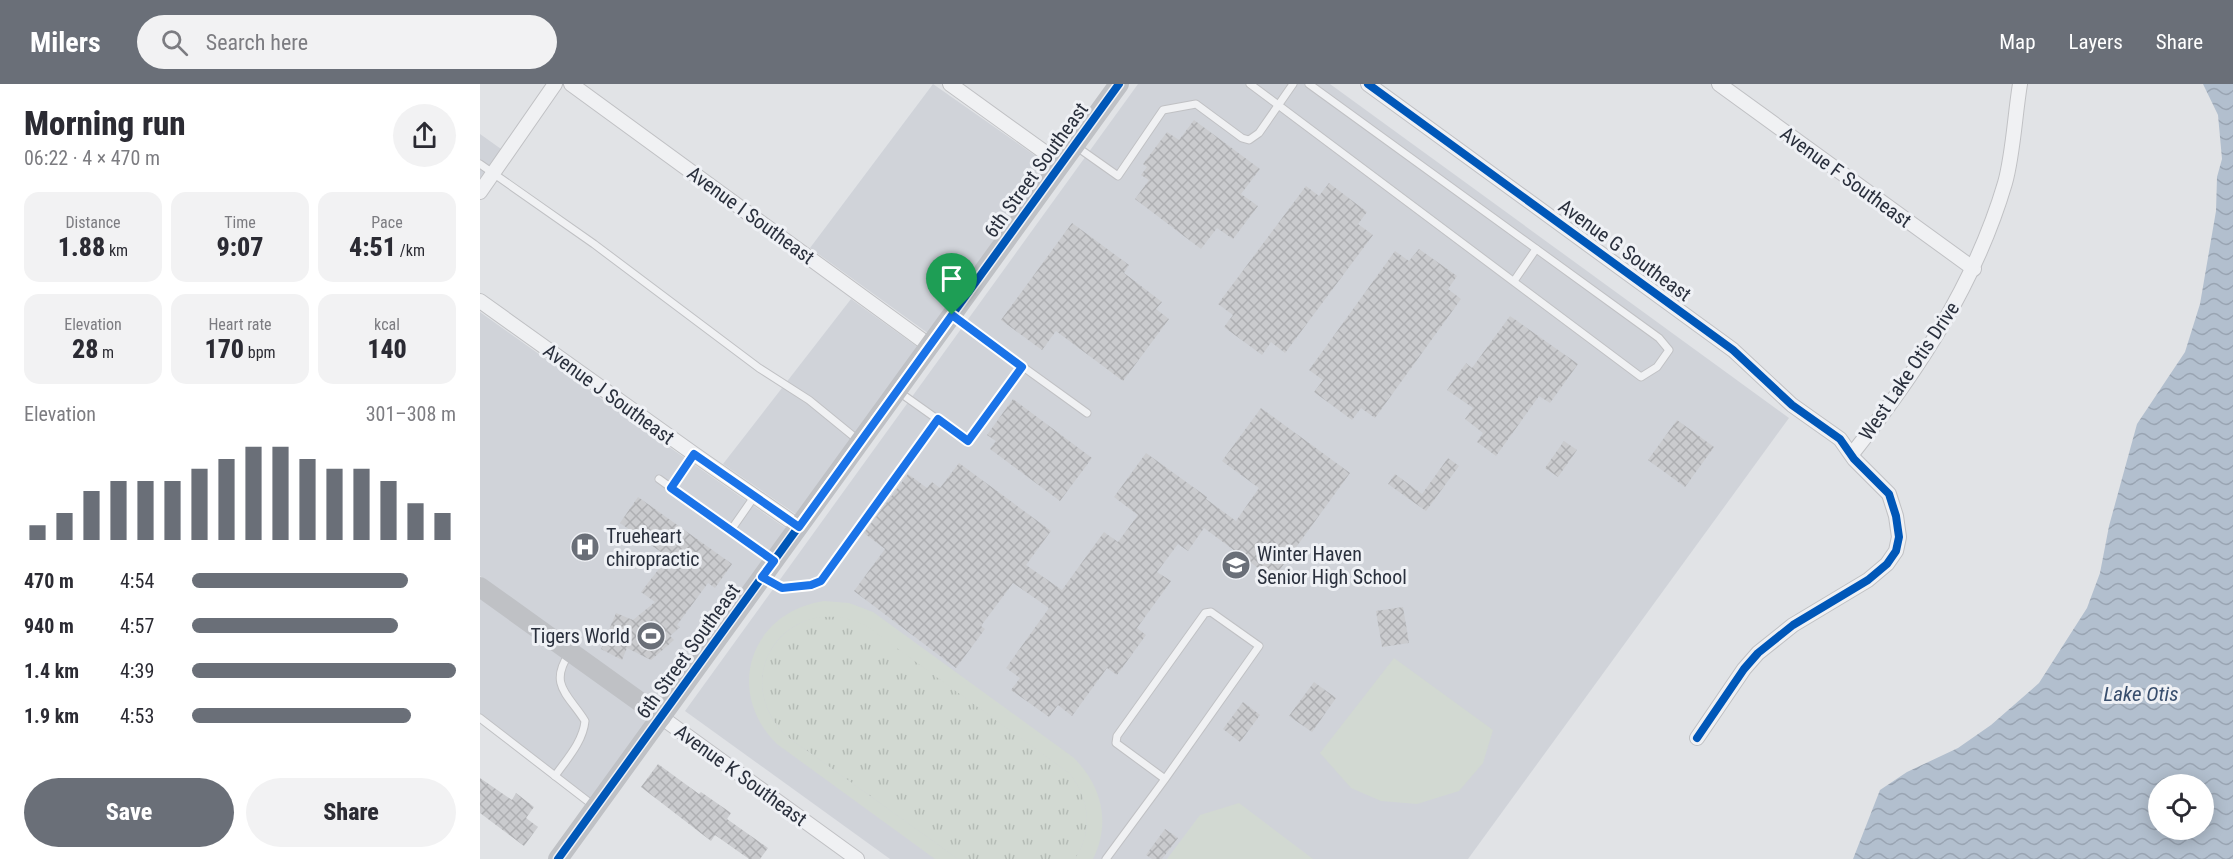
<!DOCTYPE html>
<html lang="en">
<head>
<meta charset="utf-8">
<style>
  body { margin:0; font-family:"Roboto Condensed",sans-serif; background:#f2f2f3; color:#2b2b33; height:100vh; display:flex; flex-direction:column; font-size:22px; white-space:nowrap }
  * { box-sizing:border-box; margin:0 }
  p { font-size:20px; color:#7c7c81 }
  .icon { flex:none; width:33px; height:33px; fill:none; stroke:currentColor; stroke-width:2; stroke-linecap:round; stroke-linejoin:round }
  .map { position:relative; flex:1; overflow:hidden }
  .side { display:flex; flex-direction:column; background:#fff; width:480px }
  .side>* { flex:none }
  .fabs { position:absolute; left:1668px; top:690px; display:grid; gap:12px }
  .fabs a { display:grid; place-items:center; width:66px; height:66px; border-radius:50%; background:#fff; box-shadow:0 3px 15px #0003; font-size:30px }
  .pin { position:absolute; display:grid; place-items:center; width:51px; height:51px; color:#fff; margin:-62px -26px; border-radius:50% 50% 50% 0; rotate:-45deg; box-shadow:0 0 6px #0007 }
  .pin .icon { rotate:45deg }
  .round { display:grid; place-items:center; flex:none; width:63px; height:63px; border-radius:32px; background:#f2f2f3 }
  .summary { display:flex; align-items:center; justify-content:space-between; height:102px; padding:0 24px }
  h1 { font-size:33px; font-weight:800; line-height:45px }
  .metrics { display:grid; grid-template-columns:repeat(3,1fr); gap:9px; height:102px; padding:6px 24px }
  .metrics div { display:grid; align-content:center; border-radius:15px; background:#f2f2f3; text-align:center }
  .metrics b { font-size:26px; font-weight:800 }
  .metrics small { font-size:16px; font-weight:400 }
  .metrics p { font-size:16px }
  .chart { height:168px; padding:12px 24px }
  .chart p { display:flex; justify-content:space-between }
  .chart svg { width:100%; height:108px; margin-top:6px; stroke:#6a6f78; stroke-width:6 }
  .button { display:flex; gap:12px; margin-top:auto; padding:12px 24px }
  .button a { flex:1; height:69px; border-radius:36px; background:#6a6f78; color:#fff; font-size:24px; font-weight:800; line-height:69px; text-align:center }
  .button a+a { background:#f2f2f3; color:#2b2b33 }
  ul { padding:0 24px; list-style:none; font-size:20px }
  li { display:grid; grid-template-columns:96px 72px 1fr; align-items:center; height:45px }
  li i { height:15px; border-radius:8px; background:#6a6f78 }
  header { display:flex; align-items:center; gap:36px; box-sizing:border-box; height:84px; padding:0 30px; background:#6a6f78; color:#fff }
  header strong { font-size:28px }
  nav { display:flex; gap:33px; margin-inline-start:auto; font-size:21px }
  .search { width:420px; height:54px; background:#f2f2f3; display:flex; align-items:center; gap:15px; box-sizing:border-box; padding:0 21px; border-radius:33px; color:#7c7c81; font-size:22px }
  main { display:flex; flex:1; min-height:0 }
  .map>svg:first-child { display:block }
</style>
</head>
<body>
<header>
<strong>Milers</strong>
<div class="search"><svg class="icon" aria-label="search" viewBox="0 0 24 24"><circle cx="10" cy="10" r="6"/><path d="M15 15l6 6"/></svg>Search here</div>
<nav><a>Map</a><a>Layers</a><a>Share</a></nav>
</header>
<main>
<section class="side">
<div class="summary"><div><h1>Morning run</h1><p>06:22 · 4 × 470 m</p></div><a class="round"><svg class="icon" aria-label="share" viewBox="0 0 24 24"><path d="M12 15V3M7 8l5-5 5 5M5 13v7h14v-7"/></svg></a></div>
<div class="metrics">
<div><p>Distance</p><b>1.88<small> km</small></b></div>
<div><p>Time</p><b>9:07</b></div>
<div><p>Pace</p><b>4:51<small> /km</small></b></div>
</div>
<div class="metrics">
<div><p>Elevation</p><b>28<small> m</small></b></div>
<div><p>Heart rate</p><b>170<small> bpm</small></b></div>
<div><p>kcal</p><b>140</b></div>
</div>
<div class="chart"><p><span>Elevation</span>301–308 m</p>
<svg viewBox="0 0 160 44" preserveAspectRatio="none"><path d="M5 44V38M15 44V33M25 44V24M35 44V20M45 44V20M55 44V20M65 44V15M75 44V11M85 44V6M95 44V6M105 44V11M115 44V15M125 44V15M135 44V20M145 44V29M155 44V33"/></svg>
</div>
<ul>
<li><b>470 m</b>4:54<i style="width:82%"></i></li>
<li><b>940 m</b>4:57<i style="width:78%"></i></li>
<li><b>1.4 km</b>4:39<i style="width:100%"></i></li>
<li><b>1.9 km</b>4:53<i style="width:83%"></i></li>
</ul>
<div class="button"><a>Save</a><a>Share</a></div>
</section>
<div class="map">
<svg width="1753" height="775" viewBox="0 0 1753 775">
  <defs>
    <pattern id="grass-tufts" width="24" height="20" patternUnits="userSpaceOnUse" patternTransform="scale(1.5)"><rect width="24" height="20" fill="#d2d9d2"/><path d="M3 7l-1-3M5 7V3M7 7l1-3M15 17l-1-3M17 17v-4M19 17l1-3" fill="none" stroke="#b4bbb5"/></pattern>
    <pattern id="water-waves" width="16" height="10" patternUnits="userSpaceOnUse" patternTransform="scale(1.5)"><rect width="16" height="10" fill="#b2bfce"/><path d="M0 5q4-4 8 0t8 0" fill="none" stroke="#99a4b2"/></pattern>
    <pattern id="building-cross-hatch" width="8" height="8" patternUnits="userSpaceOnUse" patternTransform="scale(1.5)"><rect width="8" height="8" fill="#cacbce"/><path d="M0 0l8 8M0 8l8-8" fill="none" stroke="#aeafb2"/></pattern>
  </defs>
  <rect width="100%" height="100%" fill="#e1e3e6"/>
  <!-- built -->
  <g fill="#d0d3d9">
    <path d="M453,0L570,82L449,250L330,164Z"/>
    <path d="M658,0H850L1309,334L988,775H410L205,627Z"/>
    <path d="M0,50L21,65L0,94Z"/>
    <path d="M371,215L439,264L317,431L243,380Z"/>
    <path d="M0,228L209,377L307,445L180,622L0,492Z"/>
    <path d="M0,513L170,636L109,719L0,639Z"/>
  </g>
  <!-- grass -->
  <path fill="url(#grass-tufts)" d="M349,531L361,532L385,540L590,690C610,716 613,747 595,775H478L305,651C260,604 285,538 349,531Z"/>
  <!-- pitch -->
  <g fill="#d2d9d2">
    <path d="M344,517L369,519L393,528L594,674C622,702 631,739 613,775H595C613,747 610,716 590,690L385,541C309,506 247,590 305,651L478,775H455L297,660C244,608 270,528 344,517Z"/>
    <path d="M914,574L1013,646L1003,679L979,707L937,720L901,717L871,704L840,669Z"/>
    <path d="M759,719L833,775H687L720,731Z"/>
  </g>
  <!-- water -->
  <path fill="url(#water-waves)" fill-rule="evenodd" d="M1723,0H1753V775H1373L1400,706L1427,688L1478,664L1511,641L1559,599L1607,524L1620,489L1629,442L1657,340L1705,268L1720,220L1736,127L1737,93L1742,75L1738,31ZM1678,700H1724V746H1678Z"/>
  <!-- building -->
  <g fill="url(#building-cross-hatch)">
    <path d="M714,36L780,85L761,110L778,122L753,155L737,144L721,165L655,115L669,96L661,91L667,83L663,80L687,48L699,56Z"/>
    <path d="M849,99L887,128L878,140L893,151L805,269L791,258L782,271L744,243L753,231L738,220L826,102L839,112Z"/>
    <path d="M592,139L649,181L644,189L682,218L676,225L689,235L643,297L576,247L562,266L521,236Z"/>
    <path d="M939,165L977,192L968,205L981,215L895,334L881,324L872,336L834,308L843,296L829,286L915,167L929,177Z"/>
    <path d="M1030,232L1098,280L1070,319L1059,312L1016,372L997,358L1003,349L985,335L993,324L967,306L986,279L992,284Z"/>
    <path d="M533,315L612,374L580,417L510,365L516,357L507,351Z"/>
    <path d="M781,324L870,389L793,495L724,444L708,467L698,460L677,488L691,497L657,544L666,551L637,591L627,584L592,632L578,621L569,633L531,606L540,594L526,584L569,524L533,499L501,542L505,545L476,584L374,507L405,465L384,449L428,390L447,404L452,398L460,404L479,379L571,447L546,481L582,506L624,448L638,458L658,431L634,413L666,369L727,413L726,415L756,437L779,404L742,377Z"/>
    <path d="M1197,336L1234,363L1205,403L1168,376Z"/>
    <path d="M1084,357L1097,366L1078,393L1065,384Z"/>
    <path d="M968,374L979,382L946,427L908,400L915,390L942,410Z"/>
    <path d="M158,413L252,480L235,504L228,499L197,541L200,543L190,552L194,556L171,576L147,564L142,576L121,565L136,529L153,536L175,518L161,508L188,473L140,439Z"/>
    <path d="M923,523L929,559L902,563L896,527Z"/>
    <path d="M834,598L856,614L832,648L809,632Z"/>
    <path d="M763,618L780,631L760,658L743,645Z"/>
    <path d="M178,680L219,710L221,708L251,729L247,735L288,764L280,775H269L235,751L231,757L161,703Z"/>
    <path d="M0,694L32,716L36,709L54,723L46,734L58,743L44,762L0,729Z"/>
    <path d="M685,745L698,754L682,775H672L666,771Z"/>
  </g>
  <g fill="none" stroke-linecap="round" stroke-linejoin="round">
    <!-- lane casing -->
    <g stroke="#c0c1c4" stroke-width="9">
      <g id="lane">
        <path d="M770,0L1161,293L1177,283L1189,266L1179,254L829,0"/>
        <path d="M597,63L638,92L683,26L716,20L762,54L769,56L779,49L813,0"/>
        <path d="M0,80L114,160L279,284L329,316L378,356"/>
        <path d="M1034,197L1056,165"/>
        <path d="M474,233L607,329"/>
        <path d="M419,308L488,357L542,283"/>
        <path d="M179,395L292,476"/>
        <path d="M191,404L214,370"/>
        <path d="M251,446L274,413"/>
        <path d="M283,493L302,504L331,501L341,497L458,335"/>
        <path d="M0,634L114,722"/>
        <path d="M75,692C86,676 103,658 105,637C89,611 68,601 89,570"/>
        <path d="M626,775L685,695L779,562L731,528L725,529L637,652L636,659L685,695"/>
      </g>
    </g>
    <!-- street casing -->
    <g stroke="#c0c1c4" stroke-width="16">
      <g id="street">
        <path d="M91,0L450,262"/>
        <path d="M470,0L581,80"/>
        <path d="M888,0L1253,266L1312,321L1360,355L1374,375L1409,410L1416,432L1419,453L1416,467L1407,480L1388,496L1313,541L1278,569L1264,585L1217,654"/>
        <path d="M1239,0L1494,185"/>
        <path d="M0,108L75,0"/>
        <path d="M0,217L214,370L319,443"/>
        <path d="M1372,370C1437,288 1495,201 1525,99C1533,71 1535,30 1540,0"/>
        <path d="M181,633L377,775"/>
      </g>
    </g>
    <!-- lane -->
    <use href="#lane" stroke="#f0f1f3" stroke-width="7"/>
    <!-- street -->
    <use href="#street" stroke="#f0f1f3" stroke-width="14"/>
    <!-- secondary -->
    <g stroke="#bfc1c5" stroke-width="20">
      <path d="M0,503L181,633"/>
      <path d="M78,775L639,0"/>
    </g>
    <!-- cycleway casing -->
    <g stroke="#eff1f5" stroke-width="11">
      <g id="cycleway">
        <path d="M888,0L1253,266L1312,321L1360,355L1374,375L1409,410L1416,432L1419,453L1416,467L1407,480L1388,496L1313,541L1278,569L1264,585L1217,654"/>
        <path d="M78,775L639,0"/>
      </g>
    </g>
    <!-- cycleway -->
    <use href="#cycleway" stroke="#0057b8" stroke-width="8"/>
  </g>
  <g fill="none" stroke-linecap="round" stroke-linejoin="round">
    <!-- route casing -->
    <g stroke="#fff" stroke-width="12">
      <path id="route" d="M472,231L542,283L488,357L458,335L341,497L331,501L302,504L282,493L294,477L191,404L214,370L319,443Z"/>
    </g>
    <!-- route -->
    <use href="#route" stroke="#1a73e8" stroke-width="8"/>
  </g>
  <!-- icons -->
  <defs>
    <g id="hospital-disc" transform="scale(1.5)"><circle r="9.5" fill="#6a6f78" stroke="#eff1f5"/><path d="M-5-5h3v3.5h4V-5h3V5h-3V1.5h-4V5h-3Z" fill="#fff"/></g>
    <g id="school-disc" transform="scale(1.5)"><circle r="9.5" fill="#6a6f78" stroke="#eff1f5"/><path d="M0-5L7-2L0 1L-7-2ZM-4 1L0 2.5L4 1V4Q0 6-4 4Z" fill="#fff"/></g>
    <g id="stadium-disc" transform="scale(1.5)"><circle r="9.5" fill="#6a6f78" stroke="#eff1f5"/><path d="M0-5a6.5 5 0 1 0 0 10a6.5 5 0 1 0 0-10ZM-3.5-1.8h7v3.6h-7Z" fill="#fff"/></g>
  </defs>
  <g fill-rule="evenodd">
    <use href="#hospital-disc" x="105" y="463"/>
    <use href="#school-disc" x="756" y="481"/>
    <use href="#stadium-disc" x="171" y="552"/>
  </g>
  <g text-anchor="middle" stroke-width="6" stroke-linejoin="round" paint-order="stroke">
    <!-- street labels -->
    <g font-size="20" fill="#2a303d" stroke="#eff1f5">
      <text transform="translate(556 86) rotate(-54)" y="7">6th Street Southeast</text>
      <text transform="translate(1366 93) rotate(36)" y="7">Avenue F Southeast</text>
      <text transform="translate(271 131) rotate(36)" y="7">Avenue I Southeast</text>
      <text transform="translate(1145 166) rotate(36)" y="7">Avenue G Southeast</text>
      <text transform="translate(1429 287) rotate(-56)" y="7">West Lake Otis Drive</text>
      <text transform="translate(129 310) rotate(36)" y="7">Avenue J Southeast</text>
      <text transform="translate(208 567) rotate(-54)" y="7">6th Street Southeast</text>
      <text transform="translate(261 691) rotate(36)" y="7">Avenue K Southeast</text>
    </g>
    <!-- poi labels -->
    <g font-size="20" fill="#2a303d" stroke="#eff1f5" text-anchor="start">
      <text x="126" y="459">Trueheart<tspan x="126" dy="23">chiropractic</tspan></text>
      <text x="777" y="477">Winter Haven<tspan x="777" dy="23">Senior High School</tspan></text>
      <text x="150" y="559" text-anchor="end">Tigers World</text>
    </g>
    <!-- water labels -->
    <g font-size="21" font-style="italic" fill="#384e6d" stroke="#eff1f5">
      <text x="1661" y="617">Lake Otis</text>
    </g>
  </g>
</svg>
<div class="fabs">
<a><svg class="icon" aria-label="locate" viewBox="0 0 24 24"><circle cx="12" cy="12" r="6"/><path d="M12 2v4M12 18v4M2 12h4M18 12h4"/></svg></a>
</div>
<div class="pin" style="left:472px;top:231px;background:#1e9e55"><svg class="icon" aria-label="arrive" viewBox="0 0 24 24"><path d="M6 21V4h12l-3 4 3 4H6"/></svg></div>
</div>
</main>
</body>
</html>
